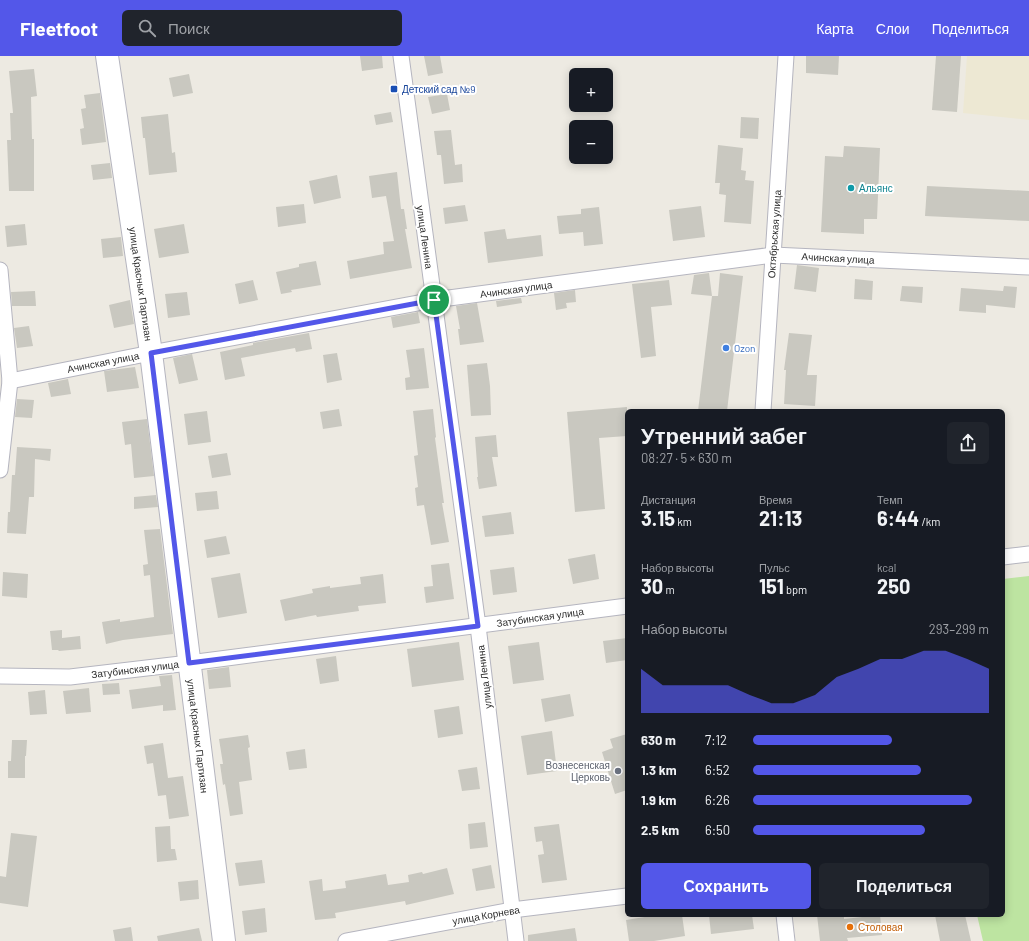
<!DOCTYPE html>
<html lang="ru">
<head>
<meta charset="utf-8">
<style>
  body { margin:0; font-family:Barlow,sans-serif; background:#20242c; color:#f1f3f6; height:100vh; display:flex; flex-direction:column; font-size:15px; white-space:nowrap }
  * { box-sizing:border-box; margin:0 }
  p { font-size:13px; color:#9ea1a6 }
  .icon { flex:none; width:22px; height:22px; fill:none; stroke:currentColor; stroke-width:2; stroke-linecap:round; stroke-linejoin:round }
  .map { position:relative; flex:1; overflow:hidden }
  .sheet { position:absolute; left:625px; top:353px; width:380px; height:508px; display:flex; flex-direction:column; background:#171b24; border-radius:6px; box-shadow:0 2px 10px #0003 }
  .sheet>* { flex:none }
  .buttons { position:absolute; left:569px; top:12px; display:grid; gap:8px }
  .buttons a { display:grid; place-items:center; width:44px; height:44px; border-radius:6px; background:#171b24; box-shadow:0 2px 10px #0003; font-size:20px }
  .pin { position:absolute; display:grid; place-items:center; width:34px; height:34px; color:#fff; margin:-17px; border:2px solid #fff; border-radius:50%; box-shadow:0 1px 4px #0007 }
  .round { display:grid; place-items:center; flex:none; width:42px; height:42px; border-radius:6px; background:#20242c }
  .summary { display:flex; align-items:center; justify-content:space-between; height:68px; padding:0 16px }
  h1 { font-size:22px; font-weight:700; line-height:30px }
  .figures { display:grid; grid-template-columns:repeat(3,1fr); gap:6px; height:68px; padding:4px 16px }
  .figures div { display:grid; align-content:center }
  .figures b { font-size:20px; font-weight:700 }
  .figures small { font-size:11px; font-weight:400 }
  .figures p { font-size:11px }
  .chart { height:112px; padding:8px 16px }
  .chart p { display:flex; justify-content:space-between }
  .chart svg { width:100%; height:72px; margin-top:4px; fill:#5357e9; opacity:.7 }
  .cta { display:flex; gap:8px; margin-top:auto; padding:8px 16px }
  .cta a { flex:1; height:46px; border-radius:6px; background:#5357e9; color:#fff; font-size:16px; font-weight:700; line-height:46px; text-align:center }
  .cta a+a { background:#20242c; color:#f1f3f6 }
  ul { padding:0 16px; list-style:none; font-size:13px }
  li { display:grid; grid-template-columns:64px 48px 1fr; align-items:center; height:30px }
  li i { height:10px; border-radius:5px; background:#5357e9 }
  header { display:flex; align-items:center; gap:24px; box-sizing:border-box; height:56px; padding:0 20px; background:#5357e9; color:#fff }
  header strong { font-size:19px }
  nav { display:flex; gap:22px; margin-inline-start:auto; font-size:14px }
  .search { width:280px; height:36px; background:#20242c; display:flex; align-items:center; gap:10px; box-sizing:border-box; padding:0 14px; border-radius:6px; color:#9ea1a6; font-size:15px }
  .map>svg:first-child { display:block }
</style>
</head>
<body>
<header>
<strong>Fleetfoot</strong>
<div class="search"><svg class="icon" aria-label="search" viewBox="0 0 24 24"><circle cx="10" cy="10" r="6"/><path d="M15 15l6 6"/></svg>Поиск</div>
<nav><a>Карта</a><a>Слои</a><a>Поделиться</a></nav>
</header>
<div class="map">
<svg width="1029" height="885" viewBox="0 0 1029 885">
  <rect width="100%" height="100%" fill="#edeae2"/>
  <!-- education -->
  <path fill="#ede8d3" d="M967,0H1029V64L963,57Z"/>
  <!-- pitch -->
  <path fill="#bde4a1" d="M1029,520V885H983L977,859H1003V523Z"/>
  <!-- building -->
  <g fill="#c9c8c0">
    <path d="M360,0H382L383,12L362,15Z"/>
    <path d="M424,0H440L443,17L428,20Z"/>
    <path d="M806,0H839L838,19L806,17Z"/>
    <path d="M936,0H961L957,56L932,54Z"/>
    <path d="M34,13L37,40L31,41L32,83H34V135H9L7,84H11L10,57H13L9,15Z"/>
    <path d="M189,18L193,37L173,41L169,22Z"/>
    <path d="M100,37L106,86L82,89L80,73L84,72L81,53L86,52L84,39Z"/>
    <path d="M447,38L450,54L432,58L428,41Z"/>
    <path d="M391,56L393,66L376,69L374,59Z"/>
    <path d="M168,58L172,97L175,96L177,116L149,119L145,82H143L141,61Z"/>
    <path d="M741,61L759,62L758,83L740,82Z"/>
    <path d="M451,74L455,109L462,108L463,126L444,128L441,99H437L434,75Z"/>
    <path d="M718,89L743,92L741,114L746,115L745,124L754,125L751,168L724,166L726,139L719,138L720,127H715Z"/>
    <path d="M844,90L880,92L877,163H864V178L821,176L825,100L843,101Z"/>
    <path d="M110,107L112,122L93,124L91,109Z"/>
    <path d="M397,116L401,153H404L407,173H405L412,212L350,223L347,205L384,198L383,186L394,185L386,140L372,142L369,120Z"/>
    <path d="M337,119L341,142L314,148L309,125Z"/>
    <path d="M927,130L1029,135V165L925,160Z"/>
    <path d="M304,148L306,167L278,171L276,151Z"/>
    <path d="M465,149L468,165L445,168L443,152Z"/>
    <path d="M701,150L705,181L673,185L669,154Z"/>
    <path d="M599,151L603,188L584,190L583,176L559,178L557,160L581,158V153Z"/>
    <path d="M25,168L27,189L7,191L5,170Z"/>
    <path d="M184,168L189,197L159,202L154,173Z"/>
    <path d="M505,173L507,183L541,179L543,200L488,207L484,176Z"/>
    <path d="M121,181L123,200L103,202L101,183Z"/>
    <path d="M316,205L321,229L291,234L292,236L281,238L276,216L299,211V208Z"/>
    <path d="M797,209L819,212L816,236L794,233Z"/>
    <path d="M709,217L712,240H718L720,217L743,220L727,355H698L712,240L691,238L694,219Z"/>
    <path d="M855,223L873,225L872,244L854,243Z"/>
    <path d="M253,224L258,244L239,248L235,228Z"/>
    <path d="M669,224L672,249L651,251L656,300L641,302L632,228Z"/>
    <path d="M902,230L923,231L922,247L900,245Z"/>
    <path d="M1004,230L1017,231L1015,252L986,249V257L959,255L961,232L1003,235Z"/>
    <path d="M575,234L576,246L566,247L567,252L556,254L554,237Z"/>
    <path d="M35,235L36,250H12L11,236Z"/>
    <path d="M187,236L190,259L168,262L165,238Z"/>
    <path d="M521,242L522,247L497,251L496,245Z"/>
    <path d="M130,244L134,268L114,272L109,249Z"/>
    <path d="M477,247L484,286L460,289L458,273H460L456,250Z"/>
    <path d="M418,256L420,267L393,272L391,261Z"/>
    <path d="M29,270L33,290L17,292L14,272Z"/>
    <path d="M309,277L312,293L296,296L295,292L241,302L245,320L225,324L220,296L253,289V287Z"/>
    <path d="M789,277L812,279L807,319H817L815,350L784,348L786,314H784Z"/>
    <path d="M424,292L429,332L406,334L405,322L410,321L406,294Z"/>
    <path d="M337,297L342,324L327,327L323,299Z"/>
    <path d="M192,298L198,324L179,328L173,302Z"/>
    <path d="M487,307L490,330L491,359L471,360L467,309Z"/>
    <path d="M135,311L139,332L107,336L104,315Z"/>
    <path d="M68,323L71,338L51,341L48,327Z"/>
    <path d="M17,343L34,344L32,362L15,361Z"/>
    <path d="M627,351V380L599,382L605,453L575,456L567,356Z"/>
    <path d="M339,353L342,370L323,373L320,356Z"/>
    <path d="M433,353L436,381L435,382L444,447H442L449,486L431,489L424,449L417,450L415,432L418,431L414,400L418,399L413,355Z"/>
    <path d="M207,355L211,386L188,389L184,358Z"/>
    <path d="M147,363L154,420L134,422L131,388L125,389L122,366Z"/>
    <path d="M496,379L498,401H492L497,430L479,433L477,421H478L475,381Z"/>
    <path d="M17,391L51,393L50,405L35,403L34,441H29L26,478L7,477L8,456H10L12,419H15Z"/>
    <path d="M227,397L231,419L212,422L208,400Z"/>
    <path d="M217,435L219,453L197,455L195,437Z"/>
    <path d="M156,439L158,451L134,453V441Z"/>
    <path d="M511,456L514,478L485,481L482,460Z"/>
    <path d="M160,473L173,578L123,584L106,588L102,566L120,563V566L154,561L150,519L144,520L143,509L148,508L144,474Z"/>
    <path d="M226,480L230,498L207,502L204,484Z"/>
    <path d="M595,498L599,523L573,528L568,503Z"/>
    <path d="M449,507L454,543L426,547L424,531L433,530L431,509Z"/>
    <path d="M514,511L517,536L493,539L490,514Z"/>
    <path d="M3,516L28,518L27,542L2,540Z"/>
    <path d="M240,517L247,557L218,562L211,522Z"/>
    <path d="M383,518L386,547L358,550L359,555L317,561L316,559L285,565L280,544L313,537L312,533L330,530V532L361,528L360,521Z"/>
    <path d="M62,574V582L80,580L81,593L59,595L58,594H52L50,575Z"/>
    <path d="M627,582V604L606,607L603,585Z"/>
    <path d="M459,586L464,624L412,631L407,593Z"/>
    <path d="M539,586L544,624L513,628L508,590Z"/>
    <path d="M336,600L339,625L320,628L316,603Z"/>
    <path d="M229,611L231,631L209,633L207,614Z"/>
    <path d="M172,619L176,654L163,655V649L132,653L129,634L161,630L159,620Z"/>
    <path d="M119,627L120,638L103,639L102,628Z"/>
    <path d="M89,632L91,656L66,658L63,635Z"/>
    <path d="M45,634L47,658L30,659L28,636Z"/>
    <path d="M570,638L574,660L545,666L541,643Z"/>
    <path d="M459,650L463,678L438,682L434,654Z"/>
    <path d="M552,675L557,715L527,719L521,680Z"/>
    <path d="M627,678V734L615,738L602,696L613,692L610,683Z"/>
    <path d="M248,679L250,691L248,692L252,724L239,726L243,758L230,760L225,728L223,729L220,708H223L219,683Z"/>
    <path d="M12,684H27L26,700H25V722H8V705H11Z"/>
    <path d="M163,687L168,722L183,720L189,760L169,763L166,739L158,740L153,707L147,708L144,690Z"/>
    <path d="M305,693L307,712L289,714L286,696Z"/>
    <path d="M477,711L480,733L462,735L458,714Z"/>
    <path d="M485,766L488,791L470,793L468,768Z"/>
    <path d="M559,768L567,824L542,827L538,799L544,798L542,785L536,786L534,771Z"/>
    <path d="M170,770L171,793H175L177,804L157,806L155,771Z"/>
    <path d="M11,777L37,780L28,851L0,847V820L6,821Z"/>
    <path d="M262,804L265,827L239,830L235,807Z"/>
    <path d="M491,809L495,832L476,835L472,813Z"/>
    <path d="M447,812L454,838L406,849L405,845L335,857L336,862L315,864L309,825L322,823L323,835L346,832L345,825L386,818L388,829L409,826L408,819L422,816L423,818Z"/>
    <path d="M198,824L199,843L180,845L178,826Z"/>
    <path d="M265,852L267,876L245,879L242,855Z"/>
    <path d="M657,859H682L685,880L654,885H629L626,864Z"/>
    <path d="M709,859H752L754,873L711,878Z"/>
    <path d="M817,859H844V863L880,859L882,879L847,882L848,885H820Z"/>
    <path d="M935,859H965L971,885H940Z"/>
    <path d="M131,871L133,885H115L113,874Z"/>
    <path d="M199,872L202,885H158L157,880Z"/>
    <path d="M575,872L577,885H528V879Z"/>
  </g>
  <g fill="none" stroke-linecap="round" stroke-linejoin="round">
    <!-- minor casing -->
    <g stroke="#b5b5bf" stroke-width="17">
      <g id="minor">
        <path d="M401,0L478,570L516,885"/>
        <path d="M0,214L10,325L0,414"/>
        <path d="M10,325L151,297L434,244L773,199L1029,211"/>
        <path d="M763,355L786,0"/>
        <path d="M1003,501L1029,498"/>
        <path d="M0,620L70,621L189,607L627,550"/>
        <path d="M784,859L787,885"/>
        <path d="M346,885L512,854L627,840"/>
      </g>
    </g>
    <!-- secondary casing -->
    <g stroke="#b5b5bf" stroke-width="24">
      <path id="secondary" d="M107,0L151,297L224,885"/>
    </g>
    <!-- minor -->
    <use href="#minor" stroke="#fff" stroke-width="15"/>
    <!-- secondary -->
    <use href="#secondary" stroke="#fff" stroke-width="22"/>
  </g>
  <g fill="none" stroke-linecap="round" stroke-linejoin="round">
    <!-- route casing -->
    <g stroke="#fff" stroke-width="8">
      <path id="route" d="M434,244L478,570L189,607L151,297Z"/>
    </g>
    <!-- route -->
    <use href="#route" stroke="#5357e9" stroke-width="5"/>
  </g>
  <!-- markers -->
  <rect fill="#1a4fb4" stroke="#fff" stroke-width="1.5" x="390" y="29" width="8" height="8" rx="2"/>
  <circle fill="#0f9aa8" stroke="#fff" stroke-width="1.5" cx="851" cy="132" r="4"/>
  <circle fill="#3f7fe0" stroke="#fff" stroke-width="1.5" cx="726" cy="292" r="4"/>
  <circle fill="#6b7280" stroke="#fff" stroke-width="1.5" cx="618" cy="715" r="4"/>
  <circle fill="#e8710a" stroke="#fff" stroke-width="1.5" cx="850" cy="871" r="4"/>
  <g text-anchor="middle" stroke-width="4" stroke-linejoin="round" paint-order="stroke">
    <!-- transit labels -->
    <g font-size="10" fill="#164399" stroke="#fff" text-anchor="start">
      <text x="402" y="37">Детский сад №9</text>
    </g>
    <!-- culture labels -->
    <g font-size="10" fill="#0d838f" stroke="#fff" text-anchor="start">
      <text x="859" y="136">Альянс</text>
    </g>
    <!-- street labels -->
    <g font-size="10" fill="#2d2d2d" stroke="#fff">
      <text transform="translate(774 178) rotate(-86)" y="4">Октябрьская улица</text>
      <text transform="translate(425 181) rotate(82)" y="4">улица Ленина</text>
      <text transform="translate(838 202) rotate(3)" y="4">Ачинская улица</text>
      <text transform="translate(141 228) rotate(82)" y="4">улица Красных Партизан</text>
      <text transform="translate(516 233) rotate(-8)" y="4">Ачинская улица</text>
      <text transform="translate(103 306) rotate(-11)" y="4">Ачинская улица</text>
      <text transform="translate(540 561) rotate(-8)" y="4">Затубинская улица</text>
      <text transform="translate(135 613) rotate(-7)" y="4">Затубинская улица</text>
      <text transform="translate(484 621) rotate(-97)" y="4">улица Ленина</text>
      <text transform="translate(198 680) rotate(83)" y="4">улица Красных Партизан</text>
      <text transform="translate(486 859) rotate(-10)" y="4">улица Корнева</text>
    </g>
    <!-- shop labels -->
    <g font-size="10" fill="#366cbe" stroke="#fff" text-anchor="start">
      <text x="734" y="296">Ozon</text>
    </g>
    <!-- worship labels -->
    <g font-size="10" fill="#5b616d" stroke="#fff" text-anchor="end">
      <text x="610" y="713">Вознесенская<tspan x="610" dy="12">Церковь</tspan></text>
    </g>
    <!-- food labels -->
    <g font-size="10" fill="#c56008" stroke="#fff" text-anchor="start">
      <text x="858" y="875">Столовая</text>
    </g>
  </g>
</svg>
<div class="buttons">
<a>+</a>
<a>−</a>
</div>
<div class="pin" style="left:434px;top:244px;background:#1e9e55"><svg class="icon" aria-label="arrive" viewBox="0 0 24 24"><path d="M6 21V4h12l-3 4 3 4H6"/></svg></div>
<section class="sheet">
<div class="summary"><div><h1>Утренний забег</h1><p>08:27 · 5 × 630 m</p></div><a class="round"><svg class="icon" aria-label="share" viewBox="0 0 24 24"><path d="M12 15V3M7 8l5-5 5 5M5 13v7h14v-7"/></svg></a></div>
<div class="figures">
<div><p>Дистанция</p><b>3.15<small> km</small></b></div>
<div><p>Время</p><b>21:13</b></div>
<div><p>Темп</p><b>6:44<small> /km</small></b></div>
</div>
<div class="figures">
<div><p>Набор высоты</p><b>30<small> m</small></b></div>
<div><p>Пульс</p><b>151<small> bpm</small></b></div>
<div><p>kcal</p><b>250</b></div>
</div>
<div class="chart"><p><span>Набор высоты</span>293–299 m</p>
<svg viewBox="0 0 160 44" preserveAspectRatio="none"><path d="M0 44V17L10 27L20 27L30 27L40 27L50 33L60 38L70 38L80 33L90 22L100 17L110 11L120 11L130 6L140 6L150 11L160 17V44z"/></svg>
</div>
<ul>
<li><b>630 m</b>7:12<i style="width:59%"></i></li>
<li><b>1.3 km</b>6:52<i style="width:71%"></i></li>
<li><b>1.9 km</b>6:26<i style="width:93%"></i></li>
<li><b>2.5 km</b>6:50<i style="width:73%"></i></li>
</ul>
<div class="cta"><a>Сохранить</a><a>Поделиться</a></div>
</section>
</div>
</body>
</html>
